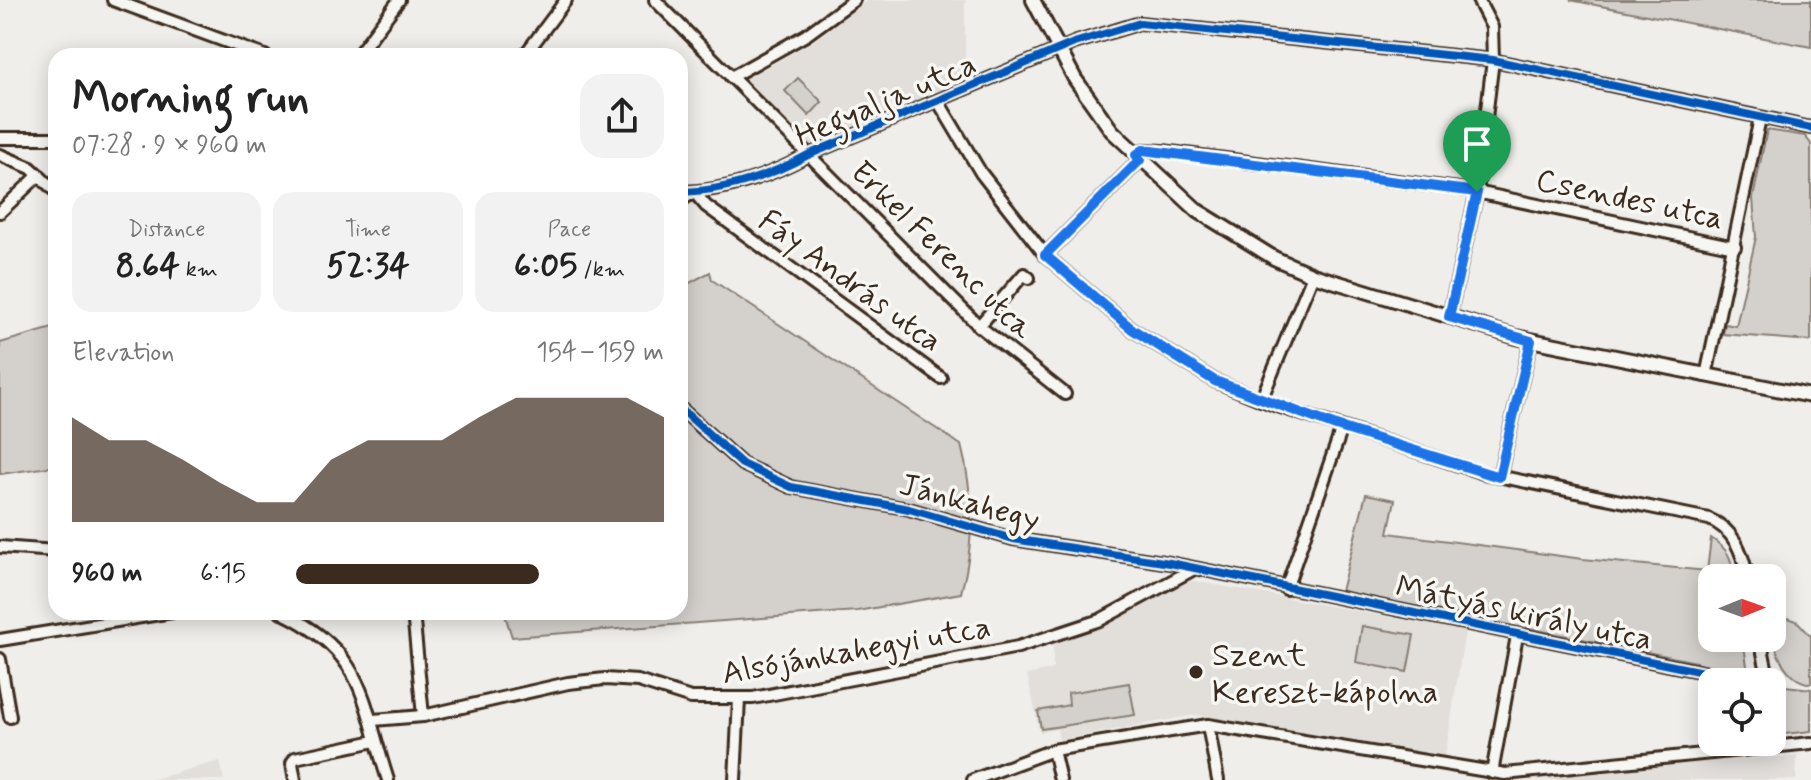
<!DOCTYPE html>
<html lang="en">
<head>
<meta charset="utf-8">
<style>
  body { margin:0; font-family:Mynerve,sans-serif; background:#f2f2f2; color:#222; height:100vh; display:flex; flex-direction:column; font-size:30px; white-space:nowrap }
  * { box-sizing:border-box; margin:0 }
  p { font-size:26px; color:#767676 }
  .icon { flex:none; width:44px; height:44px; fill:none; stroke:currentColor; stroke-width:2; stroke-linecap:round; stroke-linejoin:round }
  .map { position:relative; flex:1; overflow:hidden }
  .details { position:absolute; left:48px; top:48px; width:640px; height:572px; display:flex; flex-direction:column; background:#fff; border-radius:24px; box-shadow:0 4px 20px #0003 }
  .details>* { flex:none }
  .needle { width:52px; rotate:89deg }
  .controls { position:absolute; left:1698px; top:564px; display:grid; gap:16px }
  .controls a { display:grid; place-items:center; width:88px; height:88px; border-radius:16px; background:#fff; box-shadow:0 4px 20px #0003; font-size:40px }
  .pin { position:absolute; display:grid; place-items:center; width:68px; height:68px; color:#fff; margin:-82px -34px; border-radius:50% 50% 50% 0; rotate:-45deg; box-shadow:0 0 8px #0007 }
  .pin .icon { rotate:45deg }
  .round { display:grid; place-items:center; flex:none; width:84px; height:84px; border-radius:24px; background:#f2f2f2 }
  .summary { display:flex; align-items:center; justify-content:space-between; height:136px; padding:0 24px }
  h1 { font-size:44px; font-weight:700; line-height:60px }
  .figures { display:grid; grid-template-columns:repeat(3,1fr); gap:12px; height:136px; padding:8px 24px }
  .figures div { display:grid; align-content:center; border-radius:20px; background:#f2f2f2; text-align:center }
  .figures b { font-size:34px; font-weight:700 }
  .figures small { font-size:22px; font-weight:400 }
  .figures p { font-size:22px }
  .chart { height:224px; padding:16px 24px }
  .chart p { display:flex; justify-content:space-between }
  .chart svg { width:100%; height:144px; margin-top:8px; fill:#3b2a1e; opacity:.7 }
  ul { padding:0 24px; list-style:none; font-size:26px }
  li { display:grid; grid-template-columns:128px 96px 1fr; align-items:center; height:60px }
  li i { height:20px; border-radius:10px; background:#3b2a1e }
  .map>svg:first-child { display:block }
</style>
</head>
<body>
<div class="map">
<svg width="1811" height="780" viewBox="0 0 1811 780">
  <rect width="100%" height="100%" fill="#efeeea"/>
  <filter id="ink" filterUnits="userSpaceOnUse"><feTurbulence type="fractalNoise" baseFrequency=".0125" numOctaves="2"/><feDisplacementMap in="SourceGraphic" scale="16" xChannelSelector="R" yChannelSelector="G"/><feConvolveMatrix kernelMatrix="1 2 1 2 8 2 1 2 1" color-interpolation-filters="sRGB"/></filter>
  <g filter="url(#ink)">
    <!-- built -->
    <g fill="#e2dfdb">
      <path d="M867,0H965V87L812,146L742,81L812,42Z"/>
      <path d="M1184,579L1465,631L1445,757L1195,715L1059,740L1057,729L1040,732L1027,675L1053,669V645L1114,620Z"/>
      <path d="M1797,756L1796,780H1496L1682,763Z"/>
      <path d="M220,761L224,780H150Z"/>
    </g>
    <!-- green -->
    <g fill="#d4d1cc" stroke="#887e75" stroke-width="2">
      <path d="M1570,0H1811V47Z"/>
      <path d="M798,78L822,102L809,116L785,91Z"/>
      <path d="M1767,130L1805,136L1811,144V341L1723,334L1725,324L1736,326L1756,237L1753,198Z"/>
      <path d="M710,272L712,280L961,445C974,495 975,543 961,593L857,611L512,637L504,612H680V288Z"/>
      <path d="M56,327V466L0,474V343Z"/>
      <path d="M1366,494L1395,500L1388,533L1583,559L1707,571L1711,538C1728,549 1732,558 1734,578H1712V638H1743L1749,680L1700,670L1696,662L1527,628L1533,638L1340,595Z"/>
      <path d="M1785,617L1797,621L1811,636V683C1787,684 1767,642 1775,621Z"/>
      <path d="M1362,626L1414,635L1407,672L1356,662Z"/>
      <path d="M1129,683L1135,715L1041,729L1038,711L1069,705L1068,693Z"/>
      <path d="M1776,685L1811,689V731L1776,735Z"/>
    </g>
    <g fill="none" stroke-linecap="round" stroke-linejoin="round">
      <!-- minor casing -->
      <g stroke="#3b2a1e" stroke-width="16">
        <g id="minor">
          <path d="M113,0L265,56"/>
          <path d="M655,0L979,326L1065,394"/>
          <path d="M357,56L399,0"/>
          <path d="M524,56L566,0"/>
          <path d="M731,77L806,35L854,0"/>
          <path d="M938,101L981,173L1045,255L1132,329L1215,381L1277,406L1483,473L1709,519C1735,530 1742,552 1748,578"/>
          <path d="M0,138H56"/>
          <path d="M0,155L31,168L56,192"/>
          <path d="M1136,155L1143,150L1163,151L1467,190L1735,247"/>
          <path d="M680,192C727,191 768,177 808,155L1074,43L1140,23L1493,60L1811,128"/>
          <path d="M680,201L694,192L706,206L941,378"/>
          <path d="M0,212L39,175"/>
          <path d="M1045,255L1140,160"/>
          <path d="M1449,317L1477,192L1493,60L1492,27L1478,0"/>
          <path d="M979,326L1024,274L1029,278"/>
          <path d="M1706,376L1760,118"/>
          <path d="M1261,400L1313,275"/>
          <path d="M680,408L742,464L791,487L909,509L1013,539L1170,563L1752,682"/>
          <path d="M1499,477L1531,341"/>
          <path d="M0,547L56,551"/>
          <path d="M1286,589L1342,428"/>
          <path d="M281,612C367,653 362,702 388,780"/>
          <path d="M413,612L423,716"/>
          <path d="M1760,638L1769,682"/>
          <path d="M0,640L172,612"/>
          <path d="M0,659L10,717"/>
          <path d="M373,720L423,716L568,683L605,679L638,681L691,698H753L1018,647L1100,620L1192,570"/>
          <path d="M1208,725L1218,780"/>
          <path d="M1053,750L1060,780"/>
          <path d="M1492,773L1517,636"/>
          <path d="M295,780L292,763L295,758L375,741"/>
          <path d="M735,780L739,699"/>
          <path d="M973,780L1053,750L1208,725L1505,774L1811,743"/>
        </g>
      </g>
      <!-- tertiary casing -->
      <g stroke="#3b2a1e" stroke-width="18">
        <path id="tertiary" d="M1033,0L1075,79L1112,131L1198,211L1274,258L1313,275L1516,337L1811,396"/>
      </g>
      <!-- minor -->
      <use href="#minor" stroke="#f6f6f2" stroke-width="10"/>
      <!-- tertiary -->
      <use href="#tertiary" stroke="#f6f6f2" stroke-width="12"/>
      <!-- cycleway casing -->
      <g stroke="#f6f6f2" stroke-width="13">
        <g id="cycleway">
          <path d="M680,192C727,191 768,177 808,155L1074,43L1140,23L1493,60L1811,128"/>
          <path d="M680,408L742,464L791,487L909,509L1013,539L1170,563L1752,682"/>
        </g>
      </g>
      <!-- cycleway -->
      <use href="#cycleway" stroke="#0057b8" stroke-width="8"/>
    </g>
  </g>
  <g fill="none" stroke-linecap="round" stroke-linejoin="round" filter="url(#ink)">
    <!-- route casing -->
    <g stroke="#fff" stroke-width="16">
      <path id="route" d="M1143,150L1477,192L1449,317L1531,341L1499,477L1336,426L1215,381L1132,329L1045,255L1140,160L1136,155Z"/>
    </g>
    <!-- route -->
    <use href="#route" stroke="#1a73e8" stroke-width="10"/>
  </g>
  <!-- markers -->
  <circle fill="#3b2a1e" stroke="#f6f6f2" stroke-width="3" cx="1196" cy="672" r="8"/>
  <g text-anchor="middle" stroke-width="7" stroke-linejoin="round" paint-order="stroke">
    <!-- street labels -->
    <g font-size="32" fill="#3b2a1e" stroke="#f6f6f2">
      <text transform="translate(885 99) rotate(-23)" y="11">Hegyalja utca</text>
      <text transform="translate(1630 198) rotate(12)" y="11">Csendes utca</text>
      <text transform="translate(943 249) rotate(44)" y="11">Erkel Ferenc utca</text>
      <text transform="translate(851 280) rotate(36)" y="11">Fáy András utca</text>
      <text transform="translate(970 501) rotate(15)" y="11">Jánkahegy</text>
      <text transform="translate(1524 612) rotate(12)" y="11">Mátyás király utca</text>
      <text transform="translate(856 649) rotate(-10)" y="11">Alsójánkahegyi utca</text>
    </g>
    <!-- poi labels -->
    <g font-size="32" fill="#3b2a1e" stroke="#f6f6f2" text-anchor="start">
      <text x="1212" y="665">Szent<tspan x="1212" dy="37">Kereszt-kápolna</tspan></text>
    </g>
  </g>
</svg>
<div class="controls">
<a><svg class="needle" viewBox="-14 -14 28 28"><path d="M0-13l5 13h-10z" fill="#e53935"/><path d="M0 13l5-13h-10z" fill="#767676"/></svg></a>
<a><svg class="icon" aria-label="locate" viewBox="0 0 24 24"><circle cx="12" cy="12" r="6"/><path d="M12 2v4M12 18v4M2 12h4M18 12h4"/></svg></a>
</div>
<div class="pin" style="left:1477px;top:192px;background:#1e9e55"><svg class="icon" aria-label="arrive" viewBox="0 0 24 24"><path d="M6 21V4h12l-3 4 3 4H6"/></svg></div>
<section class="details">
<div class="summary"><div><h1>Morning run</h1><p>07:28 · 9 × 960 m</p></div><a class="round"><svg class="icon" aria-label="share" viewBox="0 0 24 24"><path d="M12 15V3M7 8l5-5 5 5M5 13v7h14v-7"/></svg></a></div>
<div class="figures">
<div><p>Distance</p><b>8.64<small> km</small></b></div>
<div><p>Time</p><b>52:34</b></div>
<div><p>Pace</p><b>6:05<small> /km</small></b></div>
</div>
<div class="chart"><p><span>Elevation</span>154–159 m</p>
<svg viewBox="0 0 160 44" preserveAspectRatio="none"><path d="M0 44V12L10 19L20 19L30 25L40 32L50 38L60 38L70 25L80 19L90 19L100 19L110 12L120 6L130 6L140 6L150 6L160 12V44z"/></svg>
</div>
<ul>
<li><b>960 m</b>6:15<i style="width:66%"></i></li>
</ul>
</section>
</div>
</body>
</html>
